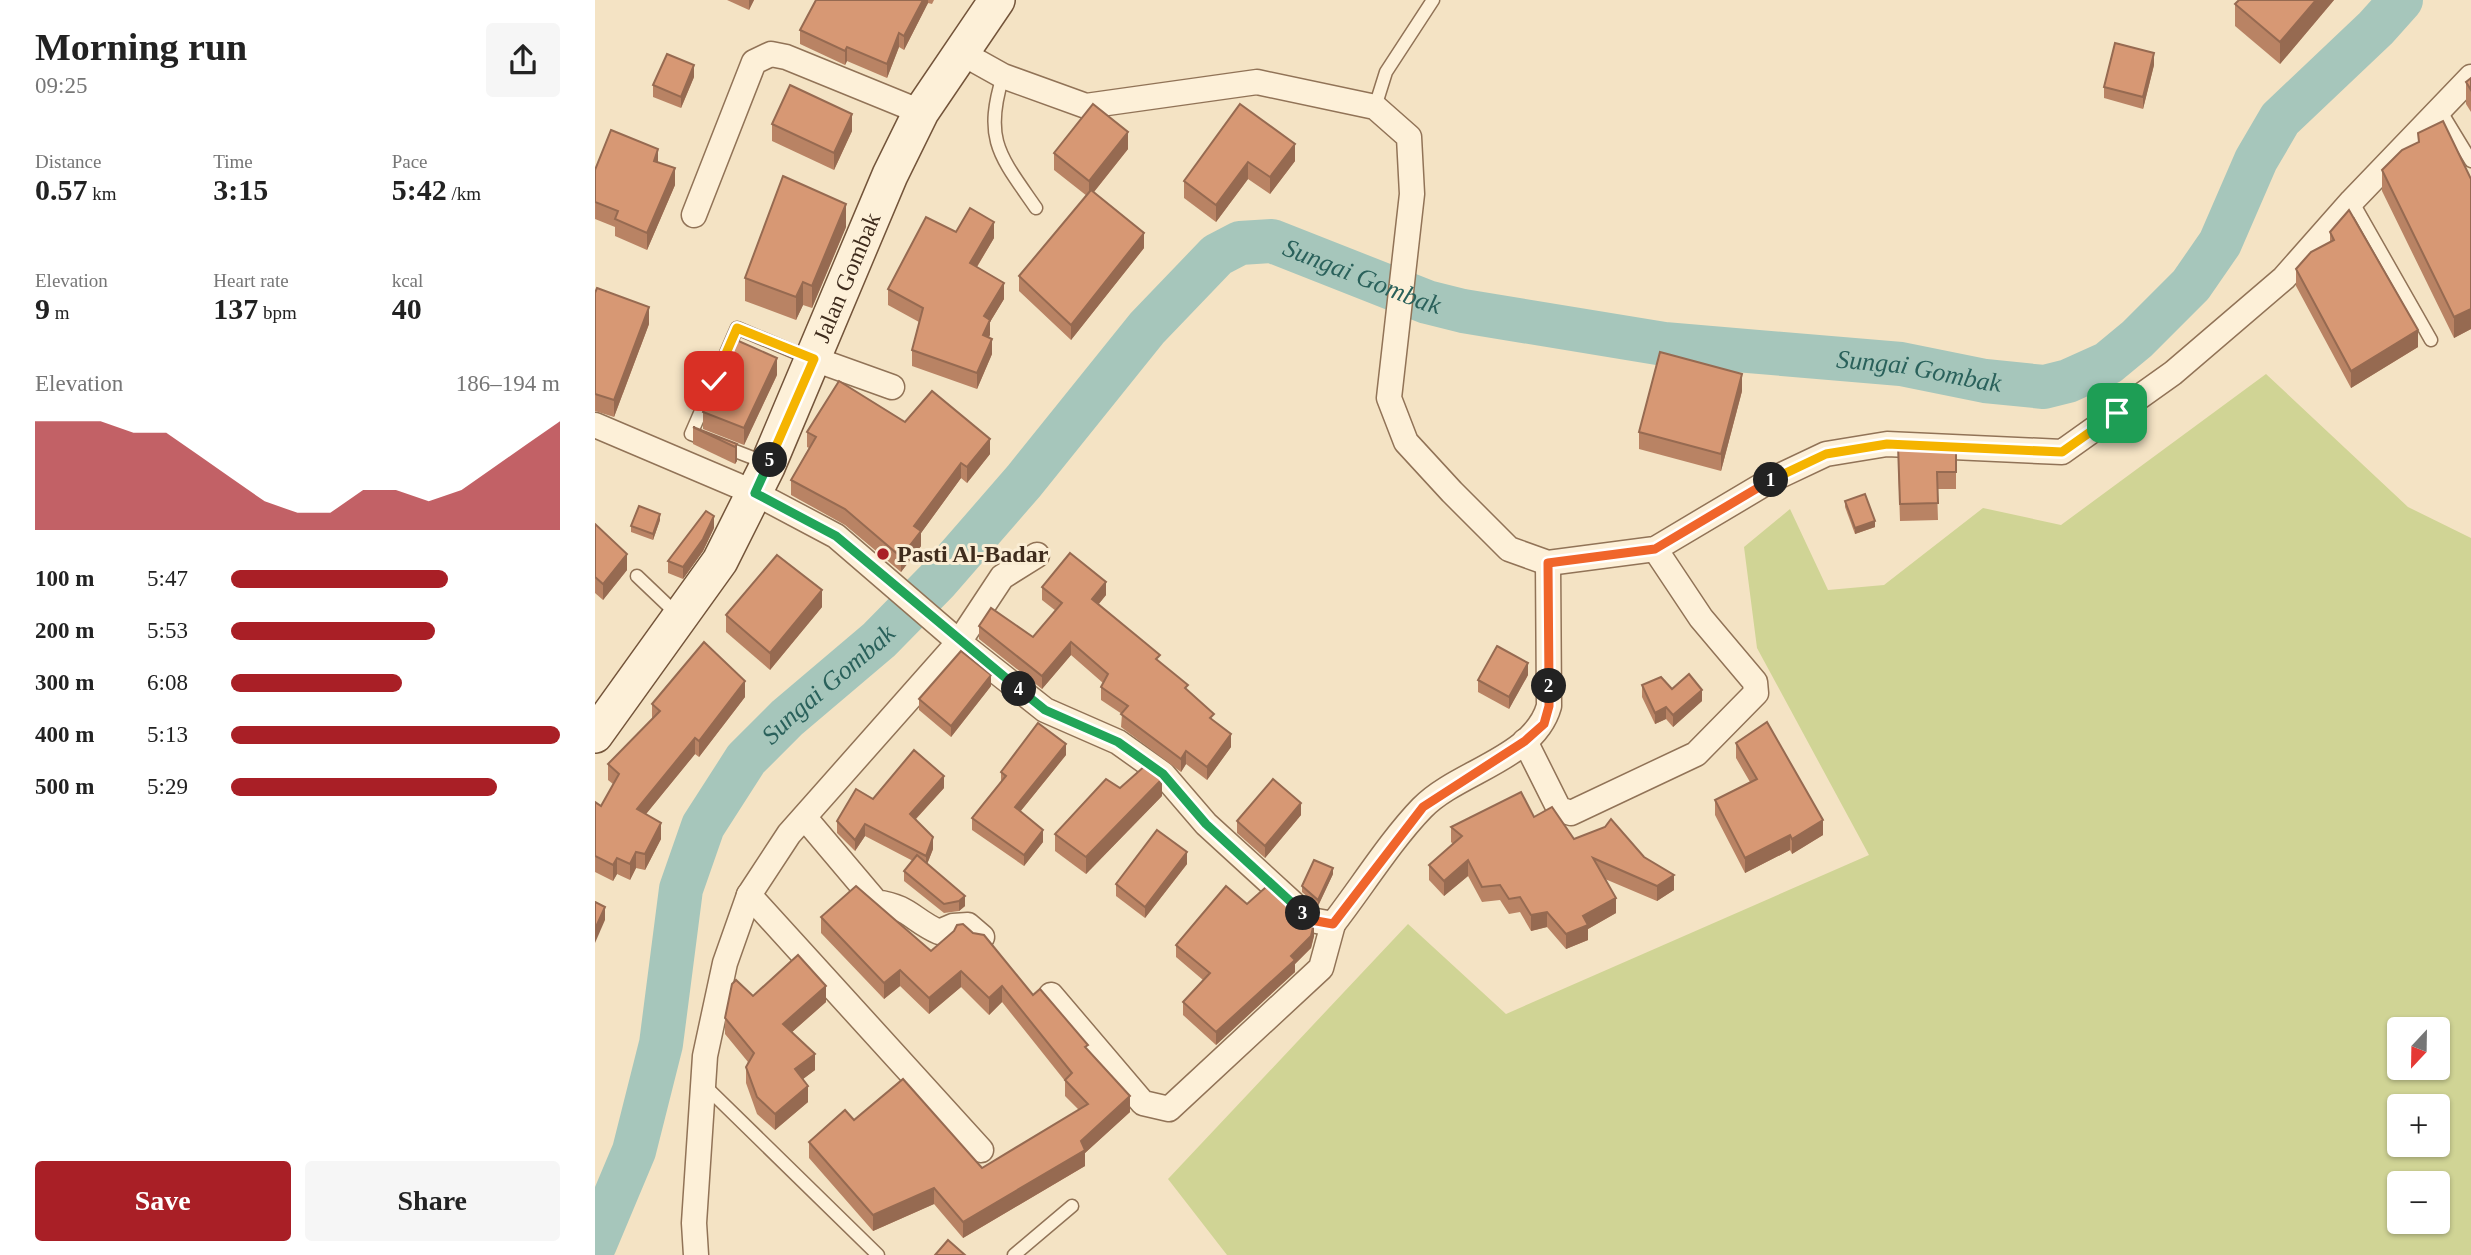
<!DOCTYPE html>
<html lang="en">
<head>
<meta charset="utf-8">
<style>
  body { margin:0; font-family:"Times New Roman",serif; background:#f6f6f6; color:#222; height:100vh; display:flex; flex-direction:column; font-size:26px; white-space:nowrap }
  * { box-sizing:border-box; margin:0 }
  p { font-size:23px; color:#767676 }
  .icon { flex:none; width:38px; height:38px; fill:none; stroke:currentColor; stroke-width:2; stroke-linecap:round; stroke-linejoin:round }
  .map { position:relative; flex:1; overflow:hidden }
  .sheet { display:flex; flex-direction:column; background:#fff; width:595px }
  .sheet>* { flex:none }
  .needle { width:46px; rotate:202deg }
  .controls { position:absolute; left:1792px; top:1017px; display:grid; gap:14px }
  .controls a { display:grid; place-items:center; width:63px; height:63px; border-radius:7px; background:#fff; box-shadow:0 2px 5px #0004; font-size:35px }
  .pin { position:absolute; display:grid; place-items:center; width:60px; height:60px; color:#fff; margin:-30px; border-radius:14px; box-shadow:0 4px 10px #0006 }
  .km { position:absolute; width:35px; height:35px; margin:-18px; border-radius:50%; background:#222; color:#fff; font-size:19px; line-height:35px; text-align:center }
  .round { display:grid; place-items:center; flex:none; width:74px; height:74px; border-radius:7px; background:#f6f6f6 }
  .headline { display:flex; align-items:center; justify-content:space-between; height:119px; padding:0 35px }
  h1 { font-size:38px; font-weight:700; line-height:52px }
  .figures { display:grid; grid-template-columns:repeat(3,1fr); gap:10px; height:119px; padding:7px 35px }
  .figures div { display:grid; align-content:center }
  .figures b { font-size:30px; font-weight:700 }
  .figures small { font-size:19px; font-weight:400 }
  .figures p { font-size:19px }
  .chart { height:196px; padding:14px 35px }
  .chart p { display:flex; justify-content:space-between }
  .chart svg { width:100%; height:126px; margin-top:7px; fill:#a91f26; opacity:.7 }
  .button { display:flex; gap:14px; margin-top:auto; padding:14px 35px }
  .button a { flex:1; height:80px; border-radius:7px; background:#a91f26; color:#fff; font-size:28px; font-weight:700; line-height:80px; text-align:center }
  .button a+a { background:#f6f6f6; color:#222 }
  ul { padding:0 35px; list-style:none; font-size:23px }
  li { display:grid; grid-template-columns:112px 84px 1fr; align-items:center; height:52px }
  li i { height:18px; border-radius:9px; background:#a91f26 }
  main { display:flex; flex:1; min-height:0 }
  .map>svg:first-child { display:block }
</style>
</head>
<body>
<main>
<section class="sheet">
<div class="headline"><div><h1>Morning run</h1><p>09:25</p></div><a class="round"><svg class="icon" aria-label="share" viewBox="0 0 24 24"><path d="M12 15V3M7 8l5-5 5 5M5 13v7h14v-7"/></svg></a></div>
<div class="figures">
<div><p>Distance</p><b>0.57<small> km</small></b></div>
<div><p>Time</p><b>3:15</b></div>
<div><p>Pace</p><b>5:42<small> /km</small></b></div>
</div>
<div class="figures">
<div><p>Elevation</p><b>9<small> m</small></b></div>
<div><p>Heart rate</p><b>137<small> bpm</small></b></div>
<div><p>kcal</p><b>40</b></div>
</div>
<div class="chart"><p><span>Elevation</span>186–194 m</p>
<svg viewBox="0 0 160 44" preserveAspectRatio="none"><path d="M0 44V6L10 6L20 6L30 10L40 10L50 18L60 26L70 34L80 38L90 38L100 30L110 30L120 34L130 30L140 22L150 14L160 6V44z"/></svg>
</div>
<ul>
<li><b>100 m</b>5:47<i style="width:66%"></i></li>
<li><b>200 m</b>5:53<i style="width:62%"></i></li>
<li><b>300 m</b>6:08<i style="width:52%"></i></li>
<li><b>400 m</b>5:13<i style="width:100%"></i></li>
<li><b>500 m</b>5:29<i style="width:81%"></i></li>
</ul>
<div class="button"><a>Save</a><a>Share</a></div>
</section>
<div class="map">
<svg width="1876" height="1255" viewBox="0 0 1876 1255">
  <rect width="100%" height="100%" fill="#f4e3c4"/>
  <!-- green -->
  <path fill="#d0d495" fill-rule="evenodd" d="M1671,374L1813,507L1876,538V1255H632L573,1179L813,924L911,1014L1274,855L1162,648L1149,547L1195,509L1233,590L1289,585L1388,508L1466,525ZM1804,1029H1843V1068H1804ZM1804,1106H1843V1144H1804ZM1804,1183H1843V1222H1804Z"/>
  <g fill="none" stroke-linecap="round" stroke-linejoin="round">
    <!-- river -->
    <path stroke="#a6c6bb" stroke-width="44" id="s1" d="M0,1244L39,1151L66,1044L86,889L108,826L151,759L192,718L284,640L342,581L429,481L552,328L622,255L645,243L677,241L832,302L868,311L1069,344L1306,364L1390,381L1449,387L1473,381L1513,363L1542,339L1596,285L1625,243L1661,160L1685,119L1781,28L1806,0"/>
    <!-- lane casing -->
    <g stroke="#917357" stroke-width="15">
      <g id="lane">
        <path d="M408,76C388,140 405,156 441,208"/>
        <path d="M780,107L791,72L838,0"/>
        <path d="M1845,110L1876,161"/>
        <path d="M1757,201L1836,340"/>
        <path d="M167,457L166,461L96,434L142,328L216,359"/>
        <path d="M42,576L84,616"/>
        <path d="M108,1084L283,1255"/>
        <path d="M419,1255L477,1206"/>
      </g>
    </g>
    <!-- street casing -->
    <g stroke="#917357" stroke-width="27">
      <g id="street">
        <path d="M365,52L408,76L491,106L662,82L780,107L814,137L817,194L794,398L811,442L857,492L914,549L953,563L1060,549L1176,480L1231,454L1292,444L1467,452L1578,373L1689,278L1757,201L1876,77"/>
        <path d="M99,215L159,62L176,54L191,57L326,112"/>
        <path d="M219,359L297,387"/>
        <path d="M0,425L160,493L241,536L364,642L450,710L523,742L568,774L611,824L716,920L738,924C766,888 796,840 827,808C863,771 939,759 954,706L953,563"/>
        <path d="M930,741L964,809L976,813L1101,754L1161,693L1160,682L1106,618L1060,549"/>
        <path d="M210,818L281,902C315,907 317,920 344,932L358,926L373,925L387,937"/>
        <path d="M154,895L386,1150"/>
        <path d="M456,995L548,1103L574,1109L726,968L738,924"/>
        <path d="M101,1255L99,1223L110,1056L130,963L154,895L194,834L364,642L407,577L442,555"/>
      </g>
    </g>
    <!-- secondary casing -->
    <g stroke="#73543a" stroke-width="38">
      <g id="secondary">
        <path id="s2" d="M0,735L125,561L172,467L295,175L326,112L402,0"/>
      </g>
    </g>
    <!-- lane -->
    <use href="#lane" stroke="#fdf0d8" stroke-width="12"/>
    <!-- street -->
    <use href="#street" stroke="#fdf0d8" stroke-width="24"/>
    <!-- secondary -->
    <use href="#secondary" stroke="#fdf0d8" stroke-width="35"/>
  </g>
  <!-- wall -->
  <g fill="#b98364">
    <path d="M132,0H159L154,10Z"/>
    <path d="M221,0H339L337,4L333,3L309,50L304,47L292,78L252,61L250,65L205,44V30Z"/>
    <path d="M1739,0L1685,64L1640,26V4Z"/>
    <path d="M1559,65L1548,109L1509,98V87Z"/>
    <path d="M99,77L86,108L58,97V85Z"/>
    <path d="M1876,78V112L1871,104V82Z"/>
    <path d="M645,104L700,161L675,194L653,179L621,222L589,198V181Z"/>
    <path d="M177,124L257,131L239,170L177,141Z"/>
    <path d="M1823,133L1876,179V329L1859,338L1787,191V170L1823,142Z"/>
    <path d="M533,149L499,192L549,248L476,340L424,291V276L492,196L459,170V153Z"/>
    <path d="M63,162L80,185L52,250L20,236V227L0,219V170Z"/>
    <path d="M251,227L217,308L208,305L201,320L150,301V278Z"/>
    <path d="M361,232L399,238L382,267L409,299L395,322L394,337L397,354L382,389L317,366V350L324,322L293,305V289Z"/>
    <path d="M1735,232L1823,347L1756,388L1701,286V269L1735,243Z"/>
    <path d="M0,293L54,324L19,417L0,411Z"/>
    <path d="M182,375L149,445L108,429V412Z"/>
    <path d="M1147,391L1126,471L1044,449V432Z"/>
    <path d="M310,422L395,454L372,483L366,478L326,533V546L306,572L250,525L196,495V480L214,448L212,447V432Z"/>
    <path d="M98,427L142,444V461L140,464L98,444Z"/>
    <path d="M1361,445V489H1342L1343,520L1305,521L1303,462Z"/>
    <path d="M1250,501L1280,527L1260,534L1250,507Z"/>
    <path d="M65,520L58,540L36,532V526Z"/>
    <path d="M0,524L32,570L8,600L0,593Z"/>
    <path d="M119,528L108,551L88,579L73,573V561Z"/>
    <path d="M447,587L511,595L503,605L565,663L593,691L619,721L636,747L612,780L591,764L586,772L526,727L527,714L506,700V687L508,683L476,655L447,689L384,639V626L438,637L461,611L447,600Z"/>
    <path d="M227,607L175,670L131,632V615Z"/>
    <path d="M933,675L914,709L883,692V680Z"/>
    <path d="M1047,685L1077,689L1107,701L1078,727L1071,719L1060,724L1047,697Z"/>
    <path d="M396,686L356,737L324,710V699Z"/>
    <path d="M150,697L104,757L100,754L51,814L66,839L50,870L41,868L35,880L22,874L18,881L0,872V802L6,806L18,784L13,780V764L57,719V704Z"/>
    <path d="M1141,743L1228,835L1197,854L1195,850L1150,873L1120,815V800L1155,782L1141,758Z"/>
    <path d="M471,755L425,812L448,842L429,866L377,830V818L406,783V772Z"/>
    <path d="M349,788L321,819L338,849L332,864L370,906L364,911L349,913L309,881V871L318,861L270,836L260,851L242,833V821L278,799Z"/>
    <path d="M567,796L491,874L460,851V834Z"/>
    <path d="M706,815L670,858L642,833V821Z"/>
    <path d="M939,817L979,839L1049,857L1079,890L1062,901L1010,879L1021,913L993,929V940L971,949L952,927L936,931L925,912L914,914L905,900L887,902L873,876L849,896L834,880V865L858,844L856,842V827Z"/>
    <path d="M592,864L550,918L521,896V884Z"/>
    <path d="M738,874L723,906L707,892V886Z"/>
    <path d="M652,904L719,936L716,948L700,964V972L621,1045L588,1015V1002L608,980L581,957V945Z"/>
    <path d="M226,917L336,951L438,995L493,1050L535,1112L490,1153V1166L368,1238L339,1204L278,1231L214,1158V1142L259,1120L387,1168L484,1110L470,1096V1081L407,1002L394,1015L366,987L334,1014L305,986L289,999L226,933Z"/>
    <path d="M158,996L231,1002L197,1032L220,1070L208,1079L213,1102L180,1130L162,1114L151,1083V1067L153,1062L130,1034V1018Z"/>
  </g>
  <!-- shaded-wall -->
  <g fill="#966a51">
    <path d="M154,0H159L154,10Z"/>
    <path d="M328,0H333V3L309,50V36Z"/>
    <path d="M1721,0H1739L1685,64V42Z"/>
    <path d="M304,33V47L292,78V64Z"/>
    <path d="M252,47V61L250,65V51Z"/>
    <path d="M1559,53V65L1548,109V97Z"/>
    <path d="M99,65V77L86,108V97Z"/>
    <path d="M257,114V131L239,170V153Z"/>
    <path d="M533,132V149L494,198V181Z"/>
    <path d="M700,144V161L675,194V177Z"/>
    <path d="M63,149V166L59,161Z"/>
    <path d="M653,162V179L621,222V205Z"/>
    <path d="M80,168V185L52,250V233Z"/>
    <path d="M251,204V227L217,308V286Z"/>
    <path d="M399,222V238L375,278V263Z"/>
    <path d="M549,233V248L476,340V325Z"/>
    <path d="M208,282V305L201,320V297Z"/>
    <path d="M409,283V299L395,322V335L388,351L389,316Z"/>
    <path d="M54,307V324L19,417V400Z"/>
    <path d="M1876,309V329L1859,338V317Z"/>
    <path d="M1823,330V347L1756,388V371Z"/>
    <path d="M397,339V354L382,389V373Z"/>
    <path d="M182,358V375L149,445V428Z"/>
    <path d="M1147,374V391L1126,471V454Z"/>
    <path d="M395,439V454L372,483V467Z"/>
    <path d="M142,444V461L140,464V447Z"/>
    <path d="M366,463V478L326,533V546L306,572V557L319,526Z"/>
    <path d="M65,514V520L58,540V534Z"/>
    <path d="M119,516V528L108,551L88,579V567Z"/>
    <path d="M1280,521V527L1260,534V528Z"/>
    <path d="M32,554V570L8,600V584Z"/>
    <path d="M511,582V595L497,612V599Z"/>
    <path d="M227,590V607L175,670V653Z"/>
    <path d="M476,642V655L447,689V676Z"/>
    <path d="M933,663V675L914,709V697Z"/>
    <path d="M396,675V686L356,737V726Z"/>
    <path d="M150,681V697L104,757V741Z"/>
    <path d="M1107,690V701L1078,727V715Z"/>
    <path d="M1071,707V719L1060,724V713Z"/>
    <path d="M636,734V747L612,780V767Z"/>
    <path d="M100,738V754L42,825V809Z"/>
    <path d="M471,744V755L420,818V807Z"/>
    <path d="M591,751V764L586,772V759Z"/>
    <path d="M349,776V788L315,825V814Z"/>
    <path d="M567,779V796L491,874V857Z"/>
    <path d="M706,803V815L670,858V846Z"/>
    <path d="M1228,820V835L1197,854V839Z"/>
    <path d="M66,823V839L50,870V854Z"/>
    <path d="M270,824V836L260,851V840Z"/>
    <path d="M448,830V842L429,866V855Z"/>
    <path d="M1195,835V850L1150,873V858Z"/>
    <path d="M338,837V849L331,867V856Z"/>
    <path d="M41,852V868L35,880V864Z"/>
    <path d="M592,852V864L550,918V907Z"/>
    <path d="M22,858V874L18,881V865Z"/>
    <path d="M873,860V876L849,896V881Z"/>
    <path d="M738,868V874L723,906V900Z"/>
    <path d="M1079,875V890L1062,901V886Z"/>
    <path d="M370,896V906L364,911V901Z"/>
    <path d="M1021,898V913L993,929V940L971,949V934L988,916Z"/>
    <path d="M10,907V920L0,943V929Z"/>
    <path d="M952,912V927L936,931V915Z"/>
    <path d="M719,923V936L716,948L700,964V972L621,1045V1032L696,956Z"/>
    <path d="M305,970V986L289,999V983Z"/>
    <path d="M366,971V987L334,1014V998Z"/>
    <path d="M231,986V1002L188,1040V1024Z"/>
    <path d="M407,986V1002L394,1015V998Z"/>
    <path d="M220,1054V1070L200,1085V1069Z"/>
    <path d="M213,1086V1102L180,1130V1114Z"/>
    <path d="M535,1096V1112L490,1153V1166L368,1238V1222L486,1141Z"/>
    <path d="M339,1188V1204L278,1231V1215Z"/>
  </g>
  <!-- building -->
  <g fill="#d79874" stroke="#966a51" stroke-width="2">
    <path d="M221,0H328L309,36L304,33L292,64L252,47L250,51L205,30Z"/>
    <path d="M1644,0H1721L1685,42L1640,4Z"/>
    <path d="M1520,43L1559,53L1548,97L1509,87Z"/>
    <path d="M72,54L99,65L86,97L58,85Z"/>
    <path d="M1876,78V90L1871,82Z"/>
    <path d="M195,85L257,114L239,153L177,124Z"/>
    <path d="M498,104L533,132L494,181L459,153Z"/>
    <path d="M645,104L700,144L675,177L653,162L621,205L589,181Z"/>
    <path d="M1848,121L1876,179V309L1859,317L1787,170L1807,150L1824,142L1823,133Z"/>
    <path d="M16,130L63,149L59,161L80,168L52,233L20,219L23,211L0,202V170Z"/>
    <path d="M188,176L251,204L217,286L208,282L201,297L150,278Z"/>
    <path d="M496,190L549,233L476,325L424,276Z"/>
    <path d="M375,208L399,222L375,263L409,283L389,316L395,320L388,335L397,339L382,373L317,350L328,308L293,289L331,217L361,232Z"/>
    <path d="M1754,210L1823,330L1756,371L1701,269L1716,252L1739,240L1735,232Z"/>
    <path d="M2,288L54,307L19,400L0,394V293Z"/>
    <path d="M139,339L182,358L149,428L108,412Z"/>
    <path d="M1065,352L1147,374L1126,454L1044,432Z"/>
    <path d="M244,381L310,422L337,391L395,439L372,467L366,463L319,526L326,531L306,557L250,509L196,480L221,437L212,432Z"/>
    <path d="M98,427L142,444L140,447Z"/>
    <path d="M1303,445H1361V472H1342L1343,503L1305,504Z"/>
    <path d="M1270,494L1280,521L1260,528L1250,501Z"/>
    <path d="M44,506L65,514L58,534L36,526Z"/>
    <path d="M111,511L119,516L108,539L88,567L73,561Z"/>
    <path d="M0,524L32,554L8,584L0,577Z"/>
    <path d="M475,553L511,582L497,599L565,655L561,659L593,685L590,688L619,714L615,718L636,734L612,767L591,751L586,759L526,714L533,706L506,687L513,674L476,642L447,676L384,626L396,608L438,637L467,603L447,587Z"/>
    <path d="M182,555L227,590L175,653L131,615Z"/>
    <path d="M109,642L150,681L104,741L100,738L42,809L66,823L50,854L41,852L35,864L22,858L18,865L0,856V802L6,806L24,774L13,764L65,711L57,704Z"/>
    <path d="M902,646L933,663L914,697L883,680Z"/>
    <path d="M366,651L396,675L356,726L324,699Z"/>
    <path d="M1094,674L1107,690L1078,715L1071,707L1060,713L1047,685L1066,677L1077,689Z"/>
    <path d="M1172,722L1228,820L1197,839L1195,835L1150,858L1120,800L1162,779L1141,743Z"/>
    <path d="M443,723L471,744L420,807L448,830L429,855L377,818L411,776L406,772Z"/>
    <path d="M319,750L349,776L315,814L338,837L331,856L270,824L260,840L242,821L261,789L278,799Z"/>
    <path d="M552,764L567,779L491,857L460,834L511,779L525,788Z"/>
    <path d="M678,779L706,803L670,846L642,821Z"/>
    <path d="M926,792L939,817L957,807L979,839L1010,827L1016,819L1049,857L1079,875L1062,886L998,858L1021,898L988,916L993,925L971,934L952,912L936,915L925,897L914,899L905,885L887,887L873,860L849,881L834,865L867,836L856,827Z"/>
    <path d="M562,830L592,852L550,907L521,884Z"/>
    <path d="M322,855L370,896L364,901L349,904L309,871Z"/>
    <path d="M719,860L738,868L723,900L707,886Z"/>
    <path d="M261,886L336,951L359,931L362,925L368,924L378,933L389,935L438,995L445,989L493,1045L490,1047L535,1096L486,1141L490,1150L368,1222L339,1188L278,1215L214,1142L250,1110L259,1120L308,1079L387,1168L493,1104L470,1080L477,1073L407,986L394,998L366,971L334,998L305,970L289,983L226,917Z"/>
    <path d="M631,886L652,904L671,887L706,919L719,923L716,936L696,956L700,960L621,1032L588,1002L615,973L581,945Z"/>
    <path d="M0,902L10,907L0,929Z"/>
    <path d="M203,955L231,986L188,1024L220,1054L200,1069L213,1086L180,1114L162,1097L151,1067L159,1053L130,1018L137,984L141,980L158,996Z"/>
    <path d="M353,1240L370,1255H340Z"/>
  </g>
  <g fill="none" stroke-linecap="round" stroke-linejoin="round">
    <!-- split-1 casing -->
    <g stroke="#fff" stroke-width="14">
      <path id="split-1" d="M1176,480L1231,454L1292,444L1467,452L1522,413"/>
    </g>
    <!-- split-2 casing -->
    <g stroke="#fff" stroke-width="14">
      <path id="split-2" d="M954,686L953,563L1060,549L1176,480"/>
    </g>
    <!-- split-3 casing -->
    <g stroke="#fff" stroke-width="14">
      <path id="split-3" d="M708,913L716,920L738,924L828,807L930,741L949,724L954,706V686"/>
    </g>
    <!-- split-4 casing -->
    <g stroke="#fff" stroke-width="14">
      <path id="split-4" d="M424,689L450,710L523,742L568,774L611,824L708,913"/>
    </g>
    <!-- split-5 casing -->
    <g stroke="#fff" stroke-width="14">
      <path id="split-5" d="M175,460L160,493L241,536L424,689"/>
    </g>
    <!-- split-6 casing -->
    <g stroke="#fff" stroke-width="14">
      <path id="split-6" d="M119,381L142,328L219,359L175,460"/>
    </g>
    <!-- split-1 -->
    <use href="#split-1" stroke="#f5b400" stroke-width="9"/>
    <!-- split-2 -->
    <use href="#split-2" stroke="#f0652b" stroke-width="9"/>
    <!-- split-3 -->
    <use href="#split-3" stroke="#f0652b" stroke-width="9"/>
    <!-- split-4 -->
    <use href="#split-4" stroke="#22a559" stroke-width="9"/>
    <!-- split-5 -->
    <use href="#split-5" stroke="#22a559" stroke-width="9"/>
    <!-- split-6 -->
    <use href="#split-6" stroke="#f5b400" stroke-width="9"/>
  </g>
  <!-- markers -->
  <circle fill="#a91f26" stroke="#faedd4" stroke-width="2.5" cx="288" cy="554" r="7"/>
  <g text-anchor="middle" stroke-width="6" stroke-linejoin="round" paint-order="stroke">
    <!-- street labels -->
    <g font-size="24" fill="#3f2c1d" stroke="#faedd4">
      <text dy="8" stroke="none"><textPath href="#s2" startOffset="525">Jalan Gombak</textPath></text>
    </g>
    <!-- poi labels -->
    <g font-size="24" font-weight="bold" fill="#3f2c1d" stroke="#faedd4" text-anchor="start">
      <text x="302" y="562">Pasti Al-Badar</text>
    </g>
    <!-- water labels -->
    <g font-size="26" font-style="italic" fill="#2a615b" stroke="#faedd4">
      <text dy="9" stroke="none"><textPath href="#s1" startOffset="1360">Sungai Gombak</textPath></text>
      <text dy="9" stroke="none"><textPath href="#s1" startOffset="1927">Sungai Gombak</textPath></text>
      <text dy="9" stroke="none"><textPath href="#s1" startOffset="625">Sungai Gombak</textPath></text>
    </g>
  </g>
</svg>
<div class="controls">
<a><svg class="needle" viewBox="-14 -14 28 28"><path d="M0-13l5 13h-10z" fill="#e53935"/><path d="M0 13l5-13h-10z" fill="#767676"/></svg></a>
<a>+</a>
<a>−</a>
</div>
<div class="pin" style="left:1522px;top:413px;background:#1e9e55"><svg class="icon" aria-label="arrive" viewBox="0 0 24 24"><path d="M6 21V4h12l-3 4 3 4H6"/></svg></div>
<div class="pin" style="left:119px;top:381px;background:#d93025"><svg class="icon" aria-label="check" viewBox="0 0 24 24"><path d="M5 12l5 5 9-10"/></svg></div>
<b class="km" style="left:1176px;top:480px">1</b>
<b class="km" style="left:954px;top:686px">2</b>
<b class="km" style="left:708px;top:913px">3</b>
<b class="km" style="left:424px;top:689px">4</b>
<b class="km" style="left:175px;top:460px">5</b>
</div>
</main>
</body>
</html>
